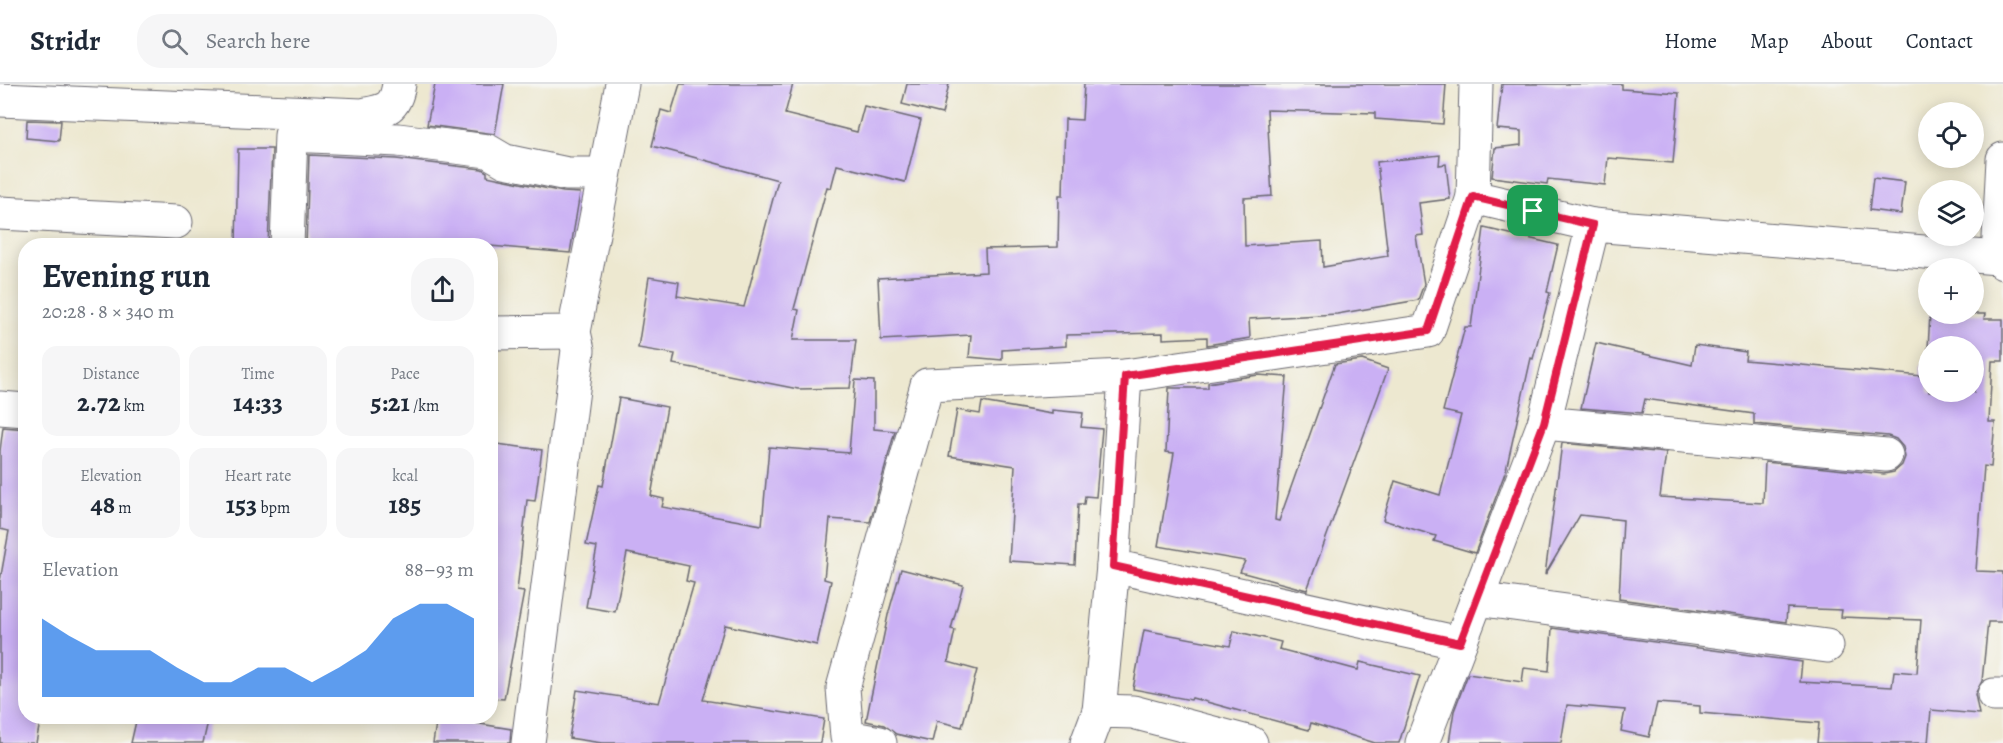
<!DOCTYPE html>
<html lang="en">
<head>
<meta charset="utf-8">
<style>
  body { margin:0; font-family:Alegreya,serif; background:#f6f6f7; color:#1f2937; height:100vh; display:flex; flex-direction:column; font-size:22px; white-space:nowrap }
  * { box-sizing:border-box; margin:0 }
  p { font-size:20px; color:#747a83 }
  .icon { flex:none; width:33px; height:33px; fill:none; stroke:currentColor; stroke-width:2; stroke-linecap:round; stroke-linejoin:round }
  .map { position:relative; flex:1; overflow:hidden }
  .panel { position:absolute; left:18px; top:154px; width:480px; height:486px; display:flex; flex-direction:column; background:#fff; border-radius:24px; box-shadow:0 3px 15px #0003 }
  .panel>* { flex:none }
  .fabs { position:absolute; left:1918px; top:18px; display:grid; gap:12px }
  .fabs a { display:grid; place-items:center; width:66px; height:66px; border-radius:50%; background:#fff; box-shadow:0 3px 15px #0003; font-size:30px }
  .pin { position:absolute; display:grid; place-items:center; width:51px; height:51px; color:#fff; margin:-26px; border-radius:12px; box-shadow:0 3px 9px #0006 }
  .round { display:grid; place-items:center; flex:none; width:63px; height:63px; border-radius:24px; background:#f6f6f7 }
  .overview { display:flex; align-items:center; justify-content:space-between; height:102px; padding:0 24px }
  h1 { font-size:33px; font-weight:600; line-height:45px }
  .metrics { display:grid; grid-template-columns:repeat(3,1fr); gap:9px; height:102px; padding:6px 24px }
  .metrics div { display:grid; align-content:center; border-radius:15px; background:#f6f6f7; text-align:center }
  .metrics b { font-size:26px; font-weight:600 }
  .metrics small { font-size:16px; font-weight:400 }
  .metrics p { font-size:16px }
  .chart { height:168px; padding:12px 24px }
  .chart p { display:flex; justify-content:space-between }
  .chart svg { width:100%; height:108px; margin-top:6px; fill:#1a73e8; opacity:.7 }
  header { display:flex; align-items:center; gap:36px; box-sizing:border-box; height:84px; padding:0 30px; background:#fff; border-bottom:2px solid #e0e1e3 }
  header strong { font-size:28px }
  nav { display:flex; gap:33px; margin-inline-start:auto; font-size:21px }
  .search { width:420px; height:54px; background:#f6f6f7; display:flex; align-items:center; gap:15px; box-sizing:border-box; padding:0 21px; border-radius:24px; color:#747a83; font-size:22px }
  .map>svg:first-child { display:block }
</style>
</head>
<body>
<header>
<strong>Stridr</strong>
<div class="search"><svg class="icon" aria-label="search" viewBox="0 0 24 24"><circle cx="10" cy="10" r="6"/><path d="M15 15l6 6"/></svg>Search here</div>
<nav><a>Home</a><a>Map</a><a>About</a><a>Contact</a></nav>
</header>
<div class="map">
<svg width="2003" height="659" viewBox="0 0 2003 659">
  <rect width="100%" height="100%" fill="#f6f6f2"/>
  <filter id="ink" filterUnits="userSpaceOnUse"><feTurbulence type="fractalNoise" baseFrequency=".0167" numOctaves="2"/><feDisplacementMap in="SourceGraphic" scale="12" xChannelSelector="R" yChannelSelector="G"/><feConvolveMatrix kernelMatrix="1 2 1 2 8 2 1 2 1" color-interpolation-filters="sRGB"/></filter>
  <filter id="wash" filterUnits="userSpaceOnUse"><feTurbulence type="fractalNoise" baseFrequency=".008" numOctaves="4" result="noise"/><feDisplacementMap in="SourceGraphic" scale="24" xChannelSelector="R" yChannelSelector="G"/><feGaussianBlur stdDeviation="1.35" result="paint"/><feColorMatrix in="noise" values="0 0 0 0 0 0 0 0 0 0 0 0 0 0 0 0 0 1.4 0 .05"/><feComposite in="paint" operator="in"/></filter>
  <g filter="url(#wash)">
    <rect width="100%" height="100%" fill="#ede8d0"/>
    <g id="blocks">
      <!-- building -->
      <g fill="#cab0f4" fill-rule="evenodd">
        <path d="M435,0H504L495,50L427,41Z"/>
        <path d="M680,0H793L785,30L857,48L864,22L921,36L905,98L837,81L831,104L827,103L794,225L799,226L793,256H856L850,304L798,305L673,280L675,270L638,264L649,193L679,198L677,212L744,223L778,96L652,62L661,26L671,29Z"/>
        <path d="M907,0H949L942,30L902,20Z"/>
        <path d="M1084,0H1446L1443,40L1375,35V29L1267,26L1272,112L1244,114L1245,162L1322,157L1323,183L1388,172L1377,78L1440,71L1439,81L1446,80L1450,115L1419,119L1423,151L1416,152L1424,200L1418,216L1337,230L1249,235L1250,254L1207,261V253L1163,255V249L1066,251V262L1002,266V276L969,273L971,251L881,256L878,194L986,188L985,165L1058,163L1059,111H1063L1065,35L1082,36Z"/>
        <path d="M1502,0H1622V5L1679,9L1673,79L1608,74L1605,101L1548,95L1547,100L1492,93L1495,64L1521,61V47L1497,45Z"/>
        <path d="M27,36L61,37L59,57L26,54Z"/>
        <path d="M238,65H272L268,162H236Z"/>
        <path d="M309,71L396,75L482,85L487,88V92L501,95L563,108L580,109L570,169L490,162H306Z"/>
        <path d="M1873,94L1905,98L1901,130L1869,126Z"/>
        <path d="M1484,144L1558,161L1547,208L1550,209L1533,275L1531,274L1506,386L1475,469L1434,457L1436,452L1383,436L1395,397L1440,411L1461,331L1443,327L1465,243H1471Z"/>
        <path d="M1930,230H1985L1984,235H2003V277H1992L1989,338H1995L1991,383L1984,382L1976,487L2003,488V538H1988L1982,597L1975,610L1979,630L1931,626L1928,659H1817L1819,639L1700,629V622L1657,619L1649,653L1621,647L1625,626L1567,621L1561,659H1449L1454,627L1468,590L1522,598L1524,584L1549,587L1552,544L1802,578L1800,598L1892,603L1894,587L1917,589L1921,536L1841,533L1842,526L1787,524L1786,538L1619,515L1623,436L1580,431L1545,491L1562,359L1666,369L1660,413L1763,419L1765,378L1884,390L1894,388L1902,381L1905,373L1903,363L1896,355L1888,352L1754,340V330L1645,315L1642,329L1581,324L1596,259L1692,281L1695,261L1746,268L1745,276L1922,292V281H1927ZM1929,262H1974V308H1929Z"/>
        <path d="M1362,276L1388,285L1307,506L1240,488L1245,477L1158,462L1174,369L1166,368L1169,304H1208V299L1258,291L1287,293L1275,436L1279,437L1335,280Z"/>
        <path d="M855,296L874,297V345L895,347L870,438L830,435L824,495L831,497L817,561L725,541L703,616L824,635L820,659H602L569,654L577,606L659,619L694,499L686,497L689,482L627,469L615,528L586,523L597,463L586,461L599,401L603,402L619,314L667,323L651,412L664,415L662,423L762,441L769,363L849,369Z"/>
        <path d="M982,318L1052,330V326L1083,329L1081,343L1102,345L1096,413L1085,412L1084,420H1078L1075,481L1009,477L1015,382L949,372L957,326L980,330Z"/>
        <path d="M3,343L26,345V633H41L36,659H0V497L9,447L0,445V367Z"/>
        <path d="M490,359L542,366L535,417L527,416L517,507L524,508L504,615L490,614Z"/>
        <path d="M901,485L963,501L951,545L955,546L948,578L977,586L962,643L937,637L932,658L896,650L884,641L866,637L888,531Z"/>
        <path d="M1144,546L1230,562L1234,547L1281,558L1279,565L1358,586L1360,578L1420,592L1399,659H1375L1311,639L1309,646L1192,614L1191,616L1133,605Z"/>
        <path d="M137,633H209L203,659H131Z"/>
        <path d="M437,633L511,645L510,659H433Z"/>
      </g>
    </g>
  </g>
  <g filter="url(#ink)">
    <use href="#blocks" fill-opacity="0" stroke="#69676f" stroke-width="1.5"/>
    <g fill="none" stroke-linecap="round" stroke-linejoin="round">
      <!-- minor casing -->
      <g stroke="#69676f" stroke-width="35">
        <g id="minor">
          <path d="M0,16L362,31C385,26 395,26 399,0"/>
          <path d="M1473,113L1476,0"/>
          <path d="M0,129L176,138"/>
          <path d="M1593,141L1998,174L2003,179"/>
          <path d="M287,162L291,51L398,56L488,67L505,77L567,90H603"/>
          <path d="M1998,174L2003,75"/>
          <path d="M490,249L574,248"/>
          <path d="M1125,292L1113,482L1460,559"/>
          <path d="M0,324L26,326"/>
          <path d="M1544,339L1886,371"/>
          <path d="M1476,515L1827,562"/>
          <path d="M1994,611H2003"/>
          <path d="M1099,627L1113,482"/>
          <path d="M528,659L578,266L574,248L622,0"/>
          <path d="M880,659L847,653L843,604L927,301L1125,292L1428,247L1473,113L1593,141L1544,339L1422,659"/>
          <path d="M1087,659L1099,627L1133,628L1251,659"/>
        </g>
      </g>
      <!-- minor -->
      <use href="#minor" stroke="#fff" stroke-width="33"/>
    </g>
  </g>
  <g fill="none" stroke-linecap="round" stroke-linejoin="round" filter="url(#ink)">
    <!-- route casing -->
    <g stroke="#fff" stroke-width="12">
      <path id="route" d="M1473,113L1593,141L1544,339L1460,559L1113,482L1125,292L1428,247Z"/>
    </g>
    <!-- route -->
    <use href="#route" stroke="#e11d48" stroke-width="8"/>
  </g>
</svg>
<div class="fabs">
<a><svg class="icon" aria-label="locate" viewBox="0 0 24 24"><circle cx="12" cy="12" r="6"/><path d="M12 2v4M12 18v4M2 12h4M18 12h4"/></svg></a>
<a><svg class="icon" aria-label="layers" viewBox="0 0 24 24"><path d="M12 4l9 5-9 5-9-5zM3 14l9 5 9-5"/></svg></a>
<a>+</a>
<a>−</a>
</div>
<div class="pin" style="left:1533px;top:127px;background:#1e9e55"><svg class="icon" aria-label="arrive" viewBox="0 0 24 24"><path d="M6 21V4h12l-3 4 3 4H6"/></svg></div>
<section class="panel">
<div class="overview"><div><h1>Evening run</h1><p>20:28 · 8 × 340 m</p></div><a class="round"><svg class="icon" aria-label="share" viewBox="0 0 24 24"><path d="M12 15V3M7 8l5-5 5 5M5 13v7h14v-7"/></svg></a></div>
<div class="metrics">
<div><p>Distance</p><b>2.72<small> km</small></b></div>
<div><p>Time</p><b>14:33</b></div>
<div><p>Pace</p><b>5:21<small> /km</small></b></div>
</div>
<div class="metrics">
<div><p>Elevation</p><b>48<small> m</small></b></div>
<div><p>Heart rate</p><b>153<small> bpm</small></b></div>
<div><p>kcal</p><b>185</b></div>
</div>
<div class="chart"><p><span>Elevation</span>88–93 m</p>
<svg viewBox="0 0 160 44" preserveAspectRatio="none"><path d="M0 44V12L10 19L20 25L30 25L40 25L50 32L60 38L70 38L80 32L90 32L100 38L110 32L120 25L130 12L140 6L150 6L160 12V44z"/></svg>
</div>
</section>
</div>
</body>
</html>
